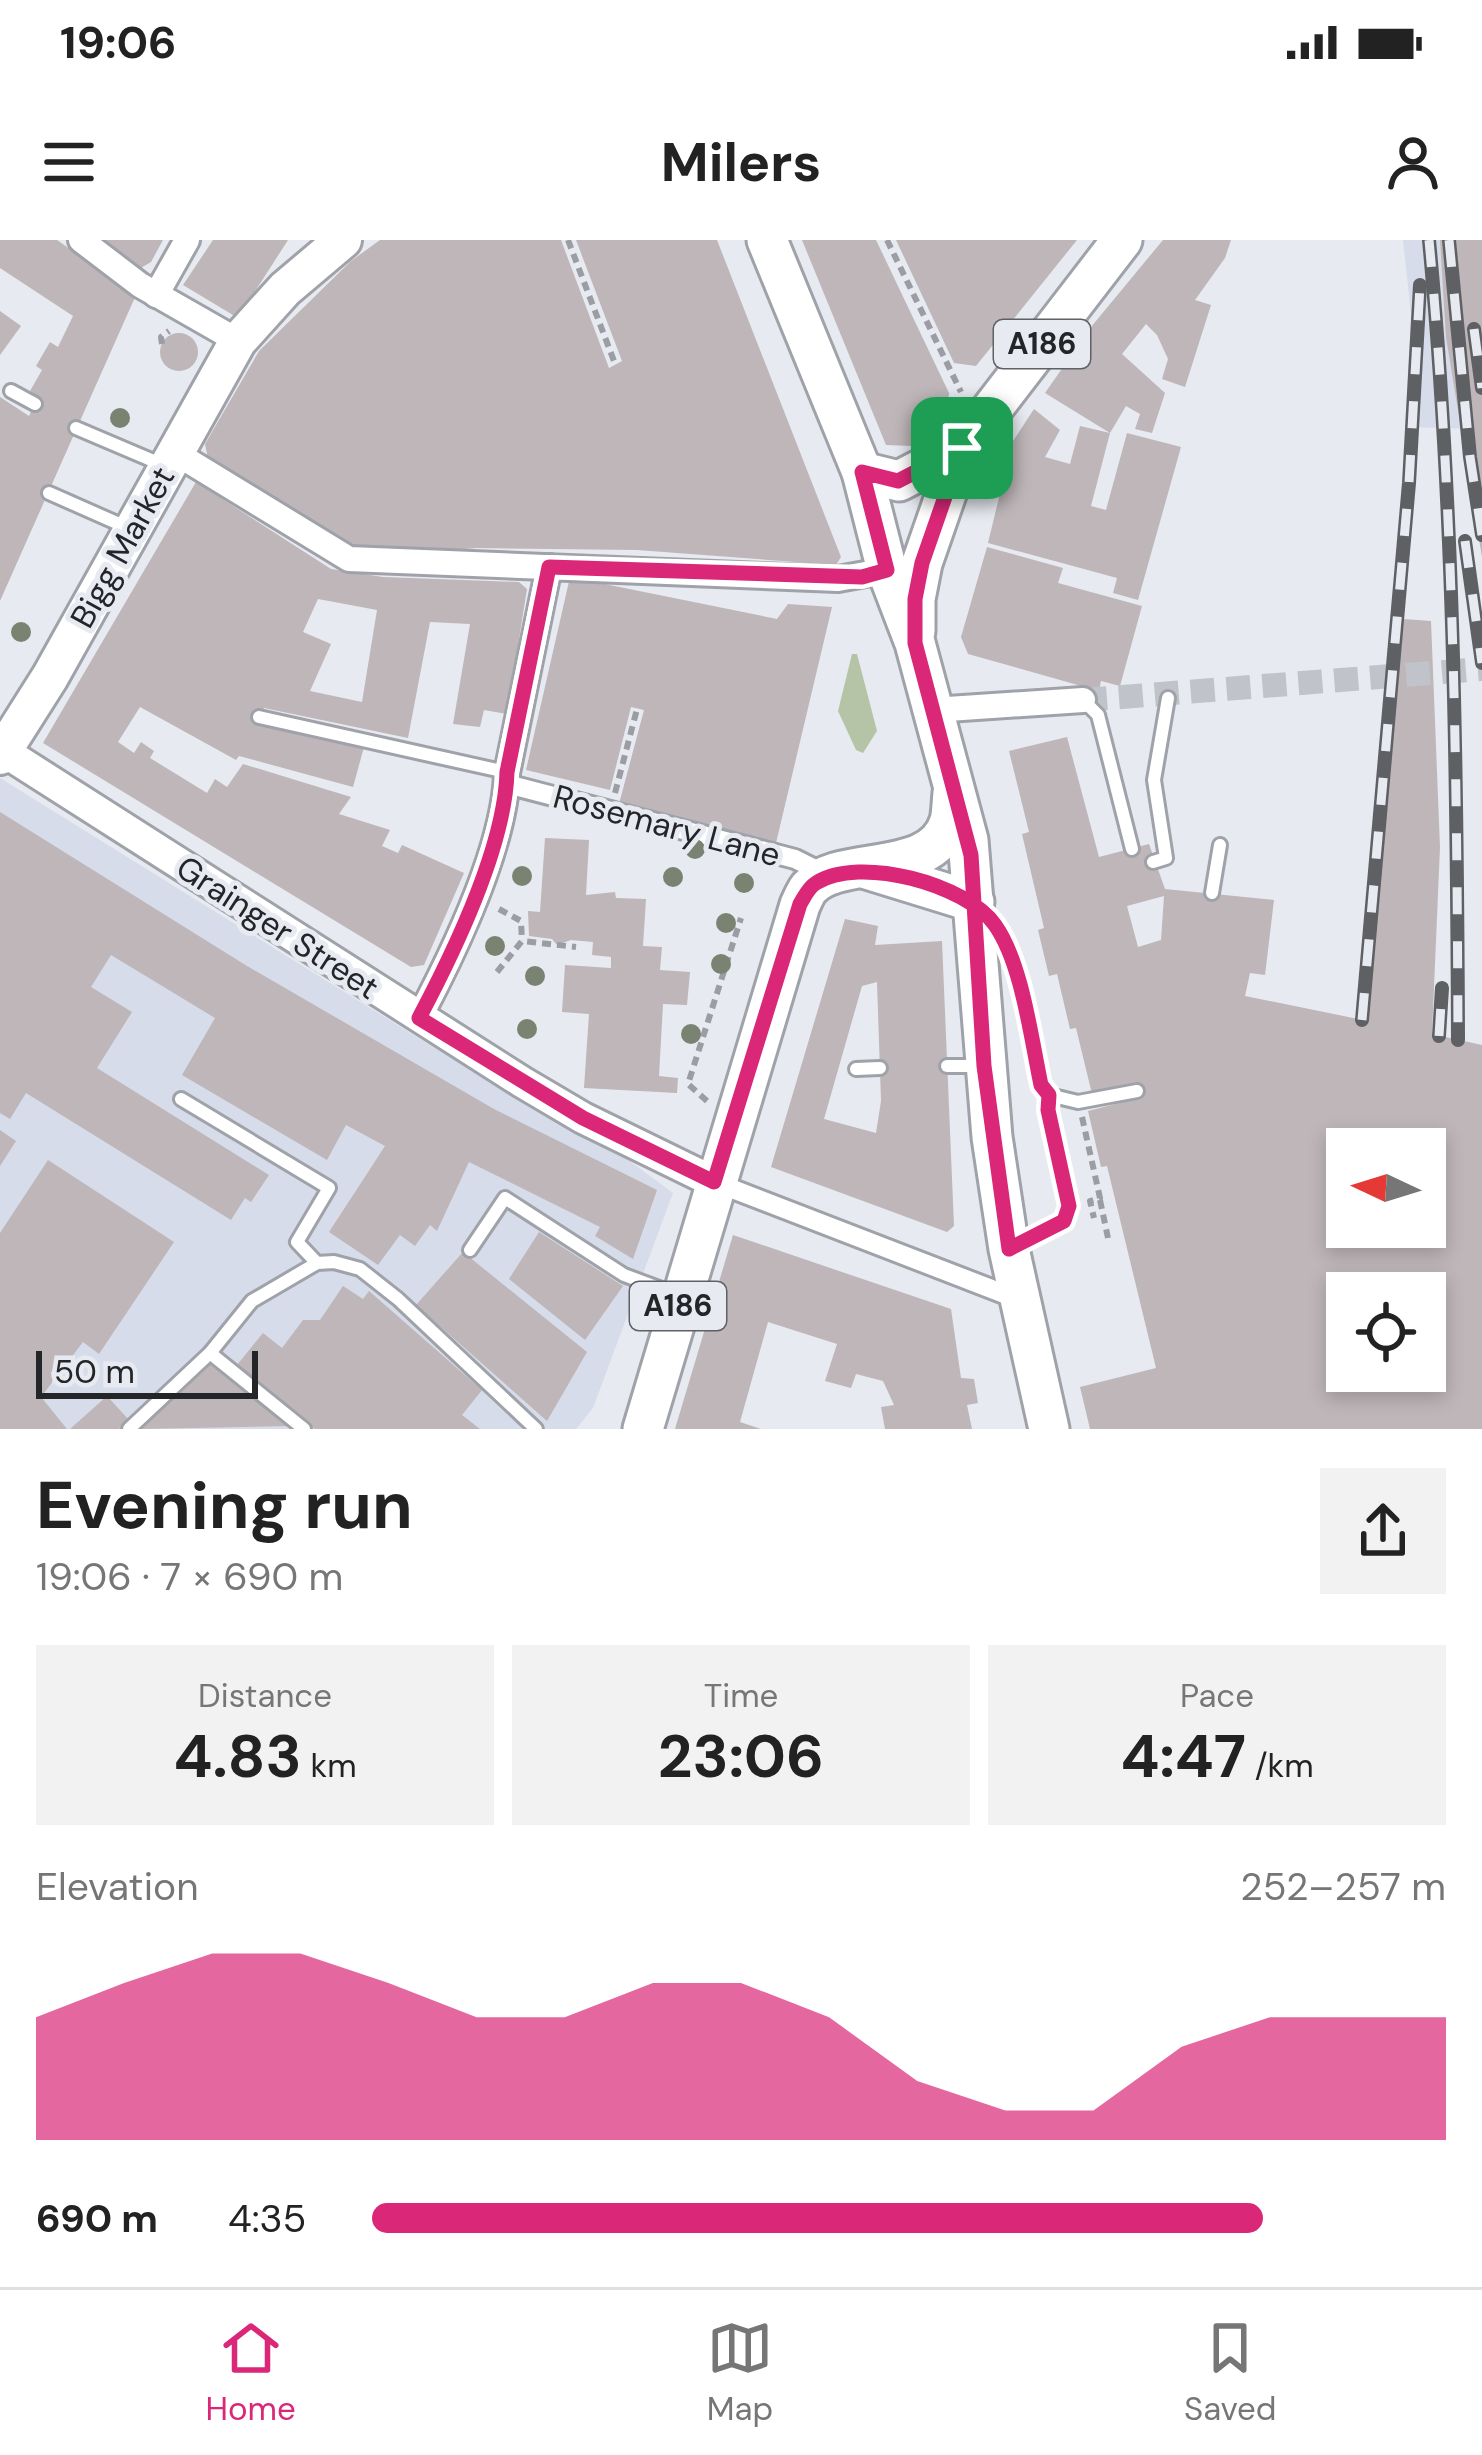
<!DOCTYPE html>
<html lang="en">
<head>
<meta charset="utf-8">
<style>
  body { margin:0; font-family:"DM Sans",sans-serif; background:#f2f2f2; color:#222; height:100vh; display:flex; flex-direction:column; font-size:45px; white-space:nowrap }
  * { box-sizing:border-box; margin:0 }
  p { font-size:39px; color:#767676 }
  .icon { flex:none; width:66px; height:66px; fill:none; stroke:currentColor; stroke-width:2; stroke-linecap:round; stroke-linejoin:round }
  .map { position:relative; height:1189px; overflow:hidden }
  .drawer { display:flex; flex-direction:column; background:#fff; flex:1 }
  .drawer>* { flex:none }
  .needle { width:78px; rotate:274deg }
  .buttons { position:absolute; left:1326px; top:888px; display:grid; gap:24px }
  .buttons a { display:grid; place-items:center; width:120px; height:120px; border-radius:0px; background:#fff; box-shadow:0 6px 18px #0003; font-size:60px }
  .scale { position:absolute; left:36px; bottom:30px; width:222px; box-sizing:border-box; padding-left:12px; border:6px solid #242528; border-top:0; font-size:33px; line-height:42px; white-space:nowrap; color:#242528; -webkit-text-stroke:9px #e7eaf1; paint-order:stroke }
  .pin { position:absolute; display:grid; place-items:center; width:102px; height:102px; color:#fff; margin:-51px; border-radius:24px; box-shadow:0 6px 18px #0006 }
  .round { display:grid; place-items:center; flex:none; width:126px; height:126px; border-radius:0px; background:#f2f2f2 }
  .summary { display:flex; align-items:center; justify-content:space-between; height:204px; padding:0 36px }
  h1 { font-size:66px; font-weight:700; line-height:90px }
  .figures { display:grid; grid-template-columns:repeat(3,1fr); gap:18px; height:204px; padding:12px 36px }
  .figures div { display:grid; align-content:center; border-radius:0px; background:#f2f2f2; text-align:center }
  .figures b { font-size:60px; font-weight:700 }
  .figures small { font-size:33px; font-weight:400 }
  .figures p { font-size:33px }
  .chart { height:336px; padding:24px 36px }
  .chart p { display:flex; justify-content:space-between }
  .chart svg { width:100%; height:216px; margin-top:12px; fill:#db2777; opacity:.7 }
  ul { padding:0 36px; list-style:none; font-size:39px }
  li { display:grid; grid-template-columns:192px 144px 1fr; align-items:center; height:90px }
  li i { height:30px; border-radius:15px; background:#db2777 }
  .status { display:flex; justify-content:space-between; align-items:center; height:84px; padding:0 60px; background:#fff; direction:ltr }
  .status svg { height:33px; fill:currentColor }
  header { display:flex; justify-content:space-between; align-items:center; height:156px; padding:0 36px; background:#fff; font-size:54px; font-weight:700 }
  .tabs { display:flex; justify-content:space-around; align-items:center; height:168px; border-top:3px solid #e0e0e0; background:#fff; font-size:33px; color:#767676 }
  .tabs a { display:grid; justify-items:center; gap:6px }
  .tabs .selected { color:#db2777 }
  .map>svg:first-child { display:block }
</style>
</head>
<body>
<div class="status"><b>19:06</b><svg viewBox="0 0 49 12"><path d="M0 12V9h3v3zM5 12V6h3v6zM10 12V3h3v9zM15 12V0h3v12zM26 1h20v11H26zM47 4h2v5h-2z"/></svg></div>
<header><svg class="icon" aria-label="menu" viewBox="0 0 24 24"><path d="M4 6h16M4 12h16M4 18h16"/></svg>Milers<svg class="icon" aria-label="person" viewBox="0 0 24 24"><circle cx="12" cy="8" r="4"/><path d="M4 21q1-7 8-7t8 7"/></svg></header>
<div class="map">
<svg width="1482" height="1189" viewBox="0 0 1482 1189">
  <rect width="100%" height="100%" fill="#e7eaf1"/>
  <!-- built -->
  <g fill="#d6dce9">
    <path d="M1403,0H1482V189L1405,187L1411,74Z"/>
    <path d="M0,538L433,807L562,871L673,953L593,1168L576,1189H0Z"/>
  </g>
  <!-- green -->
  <path fill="#b5c4a6" d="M852,414H857L877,491L863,513L856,510L838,471Z"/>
  <!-- building -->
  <g fill="#beb6b8" fill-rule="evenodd">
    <path d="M0,0H57L136,55L0,361V157L29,176L38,156L30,151L42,130L36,126L50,102L58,107L73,76L0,28Z"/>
    <path d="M98,0H163L151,22L139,29Z"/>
    <path d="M213,0H288L238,78L183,45Z"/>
    <path d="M380,0H561L609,128L622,121L576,0H717L841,317L836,325L637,310L476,308L410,314L341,309L208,219L205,204L259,111L351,21Z"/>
    <path d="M802,0H876L949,153L948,164L911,206L886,205Z"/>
    <path d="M896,0H1077L976,126L954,123Z"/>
    <path d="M1163,0H1231L1225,18L1195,60L1211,65L1185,147L1162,139L1168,119L1157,95L1146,84L1122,114L1165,153L1152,193L1135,189L1140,174L1126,166L1110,193L1091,266L1106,270L1127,193L1181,207L1138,360L1113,353L1117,338L988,303L1003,241L994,230L1034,169L1060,190L1045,217L1070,224L1080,186L1110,193L1045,153L1091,87Z"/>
    <path d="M1440,0H1482V317L1446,97Z"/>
    <path d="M0,71L21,86L0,115Z"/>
    <circle cx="179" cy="112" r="19"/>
    <path d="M196,242L331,329L383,337L519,342L527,349L507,474L484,470L480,487L453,484L470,384L430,382L408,498L264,468L256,482L364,507L353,547L239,516L236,520L140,467L118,502L134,513L141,502L154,511L150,518L207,553L215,539L227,547L243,524L351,557L339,574L390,590L382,606L398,613L402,605L464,633L424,725L411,727L43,503ZM318,359L377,370L362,462L310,451L331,404L303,392Z"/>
    <path d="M987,307L1063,328L1058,343L1142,366L1120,446L1101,441L1099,451L968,414L961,397Z"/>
    <path d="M570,337L777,379L788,364L832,367L776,603L619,564L644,470L631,467L610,550L526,530Z"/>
    <path d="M1403,379L1431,381L1440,607L1432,794L1482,805V1189H1090L1080,1147L1156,1128L1107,926L1101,927L1088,871L1139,858L1135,843L1092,854L1076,788L1070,789L1057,734L1049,736L1038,690L1044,688L1022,594L1029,592L1009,511L1067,497L1099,617L1149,604L1165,649L1274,660L1265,735L1250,733L1245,756L1368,781ZM1164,656L1161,700L1138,707L1127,666ZM1347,909H1425V987H1347ZM1347,1053H1425V1131H1347Z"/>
    <path d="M0,572L247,726L494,869L657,950L633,1019L595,996L600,987L469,922L437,991L430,985L415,1006L400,995L378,1025L329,992L385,906L346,885L327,920L182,835L215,778L111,715L91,747L132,772L97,828L269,935L251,962L245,958L231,980L26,853L10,879L0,873Z"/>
    <path d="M545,598L589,600L586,655L615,652L616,658L646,659L643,706L662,707L660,730L690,732L687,765L663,764L659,836L678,838L677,853L584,848L589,774L562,772L565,725L611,728V717L592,715L593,702L571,700L557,705L552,699L529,696L528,671L540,672Z"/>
    <path d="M845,679L878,686L875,705L942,701L954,986L947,992L771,927ZM877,742L881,861L876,893L824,879L862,746Z"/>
    <path d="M0,890L16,901L0,926Z"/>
    <path d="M48,920L174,1002L99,1114L83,1102L41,1157L67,1189H0V993Z"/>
    <path d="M539,992L623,1046L585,1100L509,1039Z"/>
    <path d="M733,995L951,1069L961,1138L974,1139L978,1163L967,1165L972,1189H885L881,1167L894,1165L883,1141L856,1134L851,1148L825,1141L837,1104L768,1082L740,1182L761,1189H675Z"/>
    <path d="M463,1012L587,1112L547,1181L416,1065Z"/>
    <path d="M343,1046L363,1059L369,1051L482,1150L462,1175L480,1189H315L237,1125L263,1093L282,1108L303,1080H320Z"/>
    <path d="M210,1124L292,1186L141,1189Z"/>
    <path d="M107,1156L129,1180L119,1189H70Z"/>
  </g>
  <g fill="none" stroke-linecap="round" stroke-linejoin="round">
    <!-- minor-tunnel -->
    <path stroke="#c0c3c9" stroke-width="24" stroke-dasharray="24 12" stroke-linecap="butt" d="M1083,460L1482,429"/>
    <!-- service casing -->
    <g stroke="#9fa2a8" stroke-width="18">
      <g id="service">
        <path d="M11,151L35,164"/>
        <path d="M76,188L163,225"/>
        <path d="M49,253L126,287"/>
        <path d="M1083,460L1098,475L1132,609"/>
        <path d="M259,477L506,532"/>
        <path d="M1153,622L1166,618L1154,540L1168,458"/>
        <path d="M1212,653L1220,605"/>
        <path d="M983,672C1023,716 1028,789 1041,845L1049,855L1048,870L1069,966L1063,981L1016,1007"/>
        <path d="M947,826H983"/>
        <path d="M856,829L880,828"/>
        <path d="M1049,855L1078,862L1137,851"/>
        <path d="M181,859L329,948L297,1002L317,1023"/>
        <path d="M470,1010L505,958L624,1035L675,1054"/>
        <path d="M210,1113L304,1189"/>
        <path d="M129,1189L210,1113L252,1061L317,1023L334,1022L360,1029L398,1059L536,1189"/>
      </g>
    </g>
    <!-- pedestrian casing -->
    <g stroke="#9fa2a8" stroke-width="24">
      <g id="pedestrian">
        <path d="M507,544L795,619L829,636"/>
        <path d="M717,943L1020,1060"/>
      </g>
    </g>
    <!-- minor casing -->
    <g stroke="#9fa2a8" stroke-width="30">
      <g id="minor">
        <path d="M81,0L140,45L238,101"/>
        <path d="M156,55L187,0"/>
        <path d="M174,212L349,319L838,339L887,330"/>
        <path d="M933,470L1083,460"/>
        <path d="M419,778C454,712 505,606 507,533L549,327"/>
      </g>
    </g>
    <!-- tertiary casing -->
    <g stroke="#9fa2a8" stroke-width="36">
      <path id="tertiary" d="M0,509L522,842L583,878L714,942"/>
    </g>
    <!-- secondary casing -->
    <g stroke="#9fa2a8" stroke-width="42">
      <path id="secondary" d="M0,516L50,437L238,101L285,49L343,0"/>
    </g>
    <!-- primary casing -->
    <g stroke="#9fa2a8" stroke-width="45">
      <g id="primary">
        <path d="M767,0L862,232L887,330L915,403L968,600L992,897L1009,1009L1049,1189"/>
        <path d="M862,232L899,241L962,208"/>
        <path d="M915,391V359L922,323L962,208L1122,0"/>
        <path d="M867,629L974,662"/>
        <path d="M643,1189L800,665C803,659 805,653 809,648C840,613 933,640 950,581C952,573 952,562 953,553"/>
      </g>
    </g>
    <!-- path -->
    <g stroke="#9b9da2" stroke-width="6" stroke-dasharray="9 6" stroke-linecap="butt">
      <path d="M568,0L614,121"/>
      <path d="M887,0L961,152"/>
      <path d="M162,104L161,97L169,91"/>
      <path d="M615,553L637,469"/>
      <path d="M499,669L521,681L522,701"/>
      <path d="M497,732L522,701L576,707"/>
      <path d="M707,861L688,844L741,678"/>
      <path d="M1082,877L1100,958L1090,961L1094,978"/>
      <path d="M1100,960L1108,998"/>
    </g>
    <!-- service -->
    <use href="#service" stroke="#fff" stroke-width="12"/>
    <!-- pedestrian -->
    <use href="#pedestrian" stroke="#fff" stroke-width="18"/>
    <!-- minor -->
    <use href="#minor" stroke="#fff" stroke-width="24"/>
    <!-- tertiary -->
    <use href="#tertiary" stroke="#fff" stroke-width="30"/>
    <!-- secondary -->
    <use href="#secondary" stroke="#fff" stroke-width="36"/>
    <!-- primary -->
    <use href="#primary" stroke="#fff" stroke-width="39"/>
    <!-- rail casing -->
    <g stroke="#5e6064" stroke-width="14">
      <g id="rail">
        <path d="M1429,0C1454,266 1457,533 1458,800"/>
        <path d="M1449,0L1470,217L1482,295"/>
        <path d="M1474,89L1482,148"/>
        <path d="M1465,301L1482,423"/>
        <path d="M1362,780L1409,243L1420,45"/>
        <path d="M1439,796L1442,748"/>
      </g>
    </g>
    <!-- rail -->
    <use href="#rail" stroke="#e7eaf1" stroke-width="9" stroke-dasharray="27" stroke-linecap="butt"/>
  </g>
  <!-- trees -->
  <g fill="#7a8372">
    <circle cx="120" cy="178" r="10"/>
    <circle cx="21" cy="392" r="10"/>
    <circle cx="695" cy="609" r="10"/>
    <circle cx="522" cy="636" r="10"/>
    <circle cx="673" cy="637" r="10"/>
    <circle cx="744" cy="643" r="10"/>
    <circle cx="726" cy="683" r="10"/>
    <circle cx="495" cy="706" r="10"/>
    <circle cx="721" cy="724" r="10"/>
    <circle cx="535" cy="736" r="10"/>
    <circle cx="527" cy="789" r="10"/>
    <circle cx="691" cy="794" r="10"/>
  </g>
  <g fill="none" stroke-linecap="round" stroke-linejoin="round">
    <!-- route casing -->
    <g stroke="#fff" stroke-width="24">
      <path id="route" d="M962,208L898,241L862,232L887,330L862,337L549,327L507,532C505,606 454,712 419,778L583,878L714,942L800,664C805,656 808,648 816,643C859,615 966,644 995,685C1022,723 1031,798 1041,845L1049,855L1048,870L1069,966L1064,981L1009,1009L984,826L971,615L915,403V359L922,323L962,208"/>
    </g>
    <!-- route -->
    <use href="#route" stroke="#db2777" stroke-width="15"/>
  </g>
  <g text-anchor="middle" stroke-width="10" stroke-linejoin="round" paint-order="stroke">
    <!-- shield labels -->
    <g fill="#e7eaf1" stroke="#5e6064" stroke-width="3">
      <rect x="994" y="80" width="96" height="48" rx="9"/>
      <rect x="630" y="1042" width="96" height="48" rx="9"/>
    </g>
    <g font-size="30" font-weight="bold" fill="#242528">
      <text x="1042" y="114">A186</text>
      <text x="678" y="1076">A186</text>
    </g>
    <!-- street labels -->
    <g font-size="33" fill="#242528" stroke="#e7eaf1">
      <text transform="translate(122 307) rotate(-61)" y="12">Bigg Market</text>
      <text transform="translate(667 585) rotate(15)" y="12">Rosemary Lane</text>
      <text transform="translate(278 687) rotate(33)" y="12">Grainger Street</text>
    </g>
  </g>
</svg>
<div class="buttons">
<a><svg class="needle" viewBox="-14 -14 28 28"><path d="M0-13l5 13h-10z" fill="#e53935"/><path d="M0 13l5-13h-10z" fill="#767676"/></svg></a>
<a><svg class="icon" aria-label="locate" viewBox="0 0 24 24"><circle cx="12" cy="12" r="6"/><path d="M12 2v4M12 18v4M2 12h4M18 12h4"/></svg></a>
</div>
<div class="scale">50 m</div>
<div class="pin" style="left:962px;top:208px;background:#1e9e55"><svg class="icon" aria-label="arrive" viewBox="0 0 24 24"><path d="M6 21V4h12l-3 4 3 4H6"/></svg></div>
</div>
<section class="drawer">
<div class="summary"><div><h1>Evening run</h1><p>19:06 · 7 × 690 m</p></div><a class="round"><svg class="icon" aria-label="share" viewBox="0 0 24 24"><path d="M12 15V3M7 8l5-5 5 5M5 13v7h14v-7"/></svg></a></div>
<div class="figures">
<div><p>Distance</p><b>4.83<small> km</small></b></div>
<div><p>Time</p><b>23:06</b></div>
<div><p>Pace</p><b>4:47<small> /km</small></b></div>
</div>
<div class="chart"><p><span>Elevation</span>252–257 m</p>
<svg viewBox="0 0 160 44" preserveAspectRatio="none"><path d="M0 44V19L10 12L20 6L30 6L40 12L50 19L60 19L70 12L80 12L90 19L100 32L110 38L120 38L130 25L140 19L150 19L160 19V44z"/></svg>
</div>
<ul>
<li><b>690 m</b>4:35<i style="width:83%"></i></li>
</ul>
</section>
<nav class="tabs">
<a class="selected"><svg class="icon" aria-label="home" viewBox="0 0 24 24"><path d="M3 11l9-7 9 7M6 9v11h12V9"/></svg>Home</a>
<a><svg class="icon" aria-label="map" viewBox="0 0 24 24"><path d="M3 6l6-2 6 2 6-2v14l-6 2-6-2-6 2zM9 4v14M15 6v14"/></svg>Map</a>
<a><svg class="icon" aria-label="saved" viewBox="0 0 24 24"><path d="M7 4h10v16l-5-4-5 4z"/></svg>Saved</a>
</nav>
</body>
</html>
